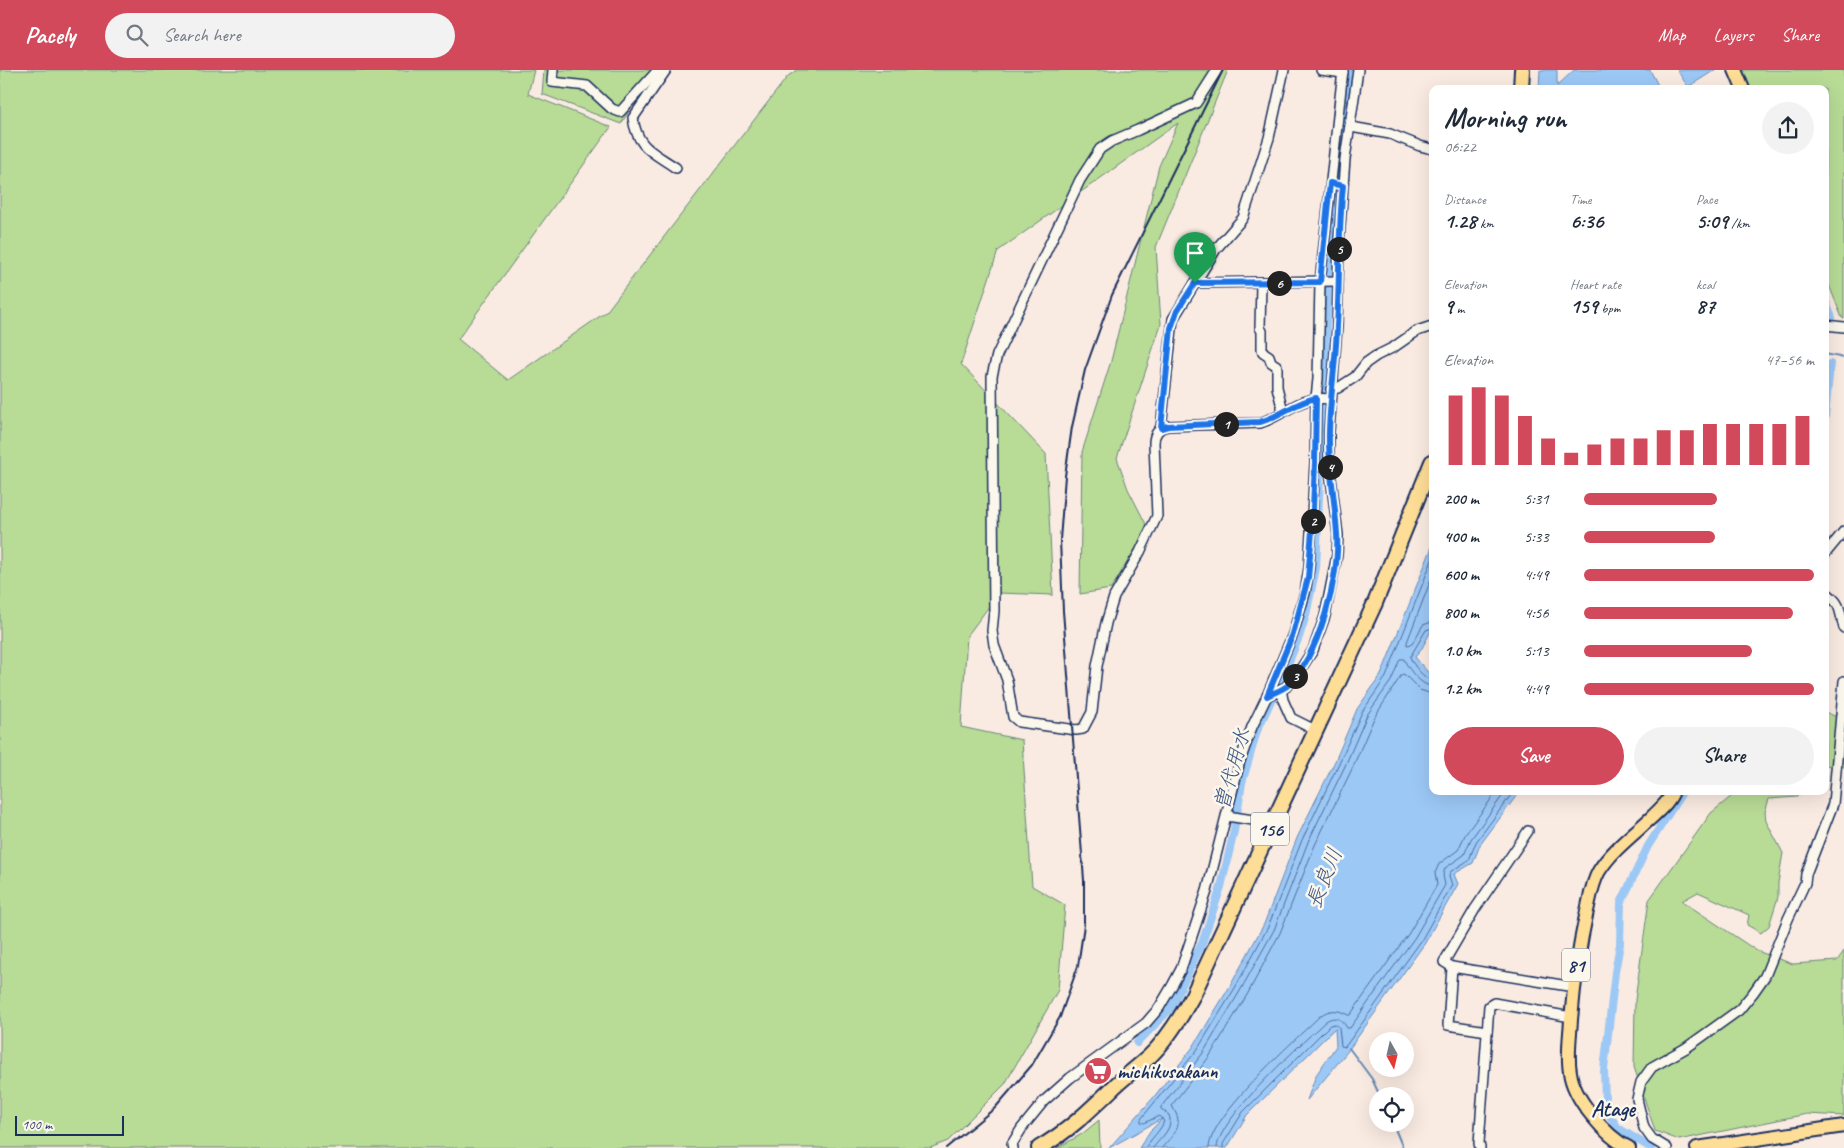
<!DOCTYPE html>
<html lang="en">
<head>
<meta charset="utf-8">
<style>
  body { margin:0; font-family:Caveat,"Klee One",sans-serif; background:#f2f2f3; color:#1f2937; height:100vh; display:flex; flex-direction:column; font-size:19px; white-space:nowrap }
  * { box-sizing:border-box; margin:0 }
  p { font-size:16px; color:#747a83 }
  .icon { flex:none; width:28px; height:28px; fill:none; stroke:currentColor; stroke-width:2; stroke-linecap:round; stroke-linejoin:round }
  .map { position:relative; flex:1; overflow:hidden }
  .details { position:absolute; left:1429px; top:15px; width:400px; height:710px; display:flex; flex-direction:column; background:#fff; border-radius:10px; box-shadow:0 5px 20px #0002 }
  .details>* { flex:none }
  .needle { width:32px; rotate:172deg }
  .fabs { position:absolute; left:1369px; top:962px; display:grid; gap:10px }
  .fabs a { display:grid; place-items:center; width:45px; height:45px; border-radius:50%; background:#fff; box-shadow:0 5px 20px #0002; font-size:25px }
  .scale { position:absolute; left:15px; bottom:12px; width:109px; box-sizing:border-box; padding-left:5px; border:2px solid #1b2f5e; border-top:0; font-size:14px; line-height:18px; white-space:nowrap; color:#1b2f5e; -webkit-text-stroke:4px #fbf7ec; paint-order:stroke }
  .pin { position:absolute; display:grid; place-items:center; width:42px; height:42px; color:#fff; margin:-51px -21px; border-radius:50% 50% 50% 0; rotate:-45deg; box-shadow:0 0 5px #0007 }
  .pin .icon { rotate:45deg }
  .km { position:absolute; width:25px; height:25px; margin:-12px; border-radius:50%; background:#222; color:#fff; font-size:14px; line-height:25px; text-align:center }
  .round { display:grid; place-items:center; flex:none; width:52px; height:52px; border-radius:26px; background:#f2f2f3 }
  .overview { display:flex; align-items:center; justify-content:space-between; height:85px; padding:0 15px }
  h1 { font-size:28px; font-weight:700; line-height:38px }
  .stats { display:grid; grid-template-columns:repeat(3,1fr); gap:8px; height:85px; padding:5px 15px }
  .stats div { display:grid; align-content:center }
  .stats b { font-size:21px; font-weight:700 }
  .stats small { font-size:14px; font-weight:400 }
  .stats p { font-size:14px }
  .chart { height:140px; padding:10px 15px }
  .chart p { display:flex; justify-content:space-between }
  .chart svg { width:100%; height:90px; margin-top:5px; stroke:#d1495b; stroke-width:6 }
  .cta { display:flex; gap:10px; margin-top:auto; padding:10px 15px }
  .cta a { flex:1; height:58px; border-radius:30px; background:#d1495b; color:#fff; font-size:20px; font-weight:700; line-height:58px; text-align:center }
  .cta a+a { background:#f2f2f3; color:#1f2937 }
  ul { padding:0 15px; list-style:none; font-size:16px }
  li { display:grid; grid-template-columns:80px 60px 1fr; align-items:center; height:38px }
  li i { height:12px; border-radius:6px; background:#d1495b }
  header { display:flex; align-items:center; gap:30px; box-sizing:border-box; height:70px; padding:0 25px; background:#d1495b; color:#fff }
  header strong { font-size:24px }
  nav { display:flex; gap:28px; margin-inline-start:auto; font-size:18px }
  .search { width:350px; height:45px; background:#f2f2f3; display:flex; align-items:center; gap:12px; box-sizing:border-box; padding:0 18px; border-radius:28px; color:#747a83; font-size:19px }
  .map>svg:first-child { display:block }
</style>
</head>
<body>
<header>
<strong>Pacely</strong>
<div class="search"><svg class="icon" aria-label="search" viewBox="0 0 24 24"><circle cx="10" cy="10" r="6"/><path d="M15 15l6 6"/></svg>Search here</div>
<nav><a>Map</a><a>Layers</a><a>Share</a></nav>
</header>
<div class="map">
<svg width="1844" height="1078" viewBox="0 0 1844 1078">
  <rect width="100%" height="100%" fill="#faebe2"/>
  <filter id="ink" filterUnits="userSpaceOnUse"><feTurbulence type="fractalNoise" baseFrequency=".02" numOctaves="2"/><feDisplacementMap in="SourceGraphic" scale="10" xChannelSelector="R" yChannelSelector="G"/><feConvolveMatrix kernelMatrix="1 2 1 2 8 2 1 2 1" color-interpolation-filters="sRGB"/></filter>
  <g filter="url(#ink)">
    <!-- green -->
    <g fill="#b8db96" stroke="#6a857a">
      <path d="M0,0H534L528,24L611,57L458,269L508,310L606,242L788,6L797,0H1228L1156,177L1161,254L1117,388L1128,419L1148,458L1111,519L1080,524L1082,382L1111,291L1159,96L1178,53L998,181L961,294L1046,384L1053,525L999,523L967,566L961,657L1022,670L1032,816L1065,835L1058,920L1005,1014L948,1071L930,1078H0Z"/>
      <path d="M544,0H654L621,54L542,24Z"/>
      <path d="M1742,0H1844V249L1842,248L1825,205V19H1750Z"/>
      <path d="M1825,642L1844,650V697L1825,695Z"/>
      <path d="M1738,721H1802L1797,727L1769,729L1765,742L1766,751L1783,783L1778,813V827L1769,856L1761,863L1747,855L1749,845L1698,822L1682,831L1757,881L1793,894L1837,891L1844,881V1046L1807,1044L1679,1070L1655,1061L1634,997L1635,930L1649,830L1711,743Z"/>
      <path d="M1099,1050L1100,1078H1057L1082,1064Z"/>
    </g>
    <!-- water -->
    <g fill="#9cc8f6" stroke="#688bb9">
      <path d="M1540,0H1557V16L1574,0H1650L1660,19H1539Z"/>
      <path d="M1677,0H1715L1688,17Z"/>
      <path d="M1432,477V559L1421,580L1415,587L1432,607V721H1520L1480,775L1473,793L1454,804L1458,814L1425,873L1347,982L1307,1030L1316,1005L1336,976L1335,958L1247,1045L1227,1078H1139L1150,1061L1163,1048L1109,1078L1153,1028L1193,977L1230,916L1264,854L1297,768L1335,691L1357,639L1381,605Z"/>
    </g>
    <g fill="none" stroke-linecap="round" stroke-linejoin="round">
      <!-- shore -->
      <g stroke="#4f6c9b" stroke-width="1">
        <path d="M1432,507L1407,572V575L1412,574L1423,555L1432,552"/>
        <path d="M1432,558L1426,560L1410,587C1413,595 1424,609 1432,610"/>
        <path d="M1145,1078C1150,1070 1162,1059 1164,1051L1159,1046L1144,1053L1141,1052V1049L1197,980L1235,918L1268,857L1302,770L1339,693L1362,642L1386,607L1432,490"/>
        <path d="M1153,1078C1160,1068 1174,1059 1169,1045L1161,1039V1037L1203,983L1240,921L1274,860L1308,772L1345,696L1367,645L1391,611L1400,589H1404C1408,599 1421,616 1432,616"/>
        <path d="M1162,1078C1169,1068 1182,1060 1177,1046C1176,1042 1173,1039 1172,1035L1209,987L1247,925L1280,863L1315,775L1352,699L1374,648L1402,604L1405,605L1420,620L1432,624"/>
        <path d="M1209,1078C1210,1045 1295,970 1320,946C1329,939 1338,939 1348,945H1350L1409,863L1437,815L1435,803L1439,794L1458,780L1465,765L1497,721"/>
        <path d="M1217,1078C1218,1049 1302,973 1326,951C1335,945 1342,949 1347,958H1350L1415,867L1445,815L1443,805L1445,798L1464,785L1471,769L1506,721"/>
        <path d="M1223,1078V1074L1243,1042L1330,955L1335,954L1339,957L1341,976L1345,977L1421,871L1452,815L1449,806L1450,802L1469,790L1476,772L1514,721"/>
      </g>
      <!-- stream -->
      <g stroke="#688bb9" stroke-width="2">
        <path d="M1825,284L1844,288"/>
        <path d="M1349,978L1372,1009L1380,1026"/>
        <path d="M1393,1054L1403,1078"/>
      </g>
      <!-- canal -->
      <g stroke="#9cc8f6" stroke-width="8">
        <path d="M1825,230L1832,248"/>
        <path d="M1825,347L1830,294"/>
        <path d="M1137,973L1171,938L1202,873L1221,817L1234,761L1242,713L1257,661L1288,594L1299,567L1306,545L1316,498L1317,477L1329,186L1348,0"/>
        <path d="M1651,1078L1618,1058L1610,1046L1605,1031L1604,1000L1615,902L1620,874L1621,833L1648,776L1683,721"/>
      </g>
      <!-- minor casing -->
      <g stroke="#1b2f5e" stroke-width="12">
        <g id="minor">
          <path d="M553,0L552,12L587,16L612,39L620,42L658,0"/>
          <path d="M666,0L633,48C637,78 653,82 676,98"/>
          <path d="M1217,0L1196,33L1138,60L1112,71L1100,79L1080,110L997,285L992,306L994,541L992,561L994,575L1007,610L1013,647L1019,652L1076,660L1083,659L1092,642L1097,596L1106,553L1114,527L1140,482L1157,446L1154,373C1154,364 1159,357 1168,356L1260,353C1288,344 1298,325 1331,329"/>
          <path d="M1321,0L1343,3"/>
          <path d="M1351,57L1390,64L1420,76L1432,79"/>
          <path d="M1195,213L1338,211"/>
          <path d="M1261,213L1260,258L1262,261V279L1263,282L1269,286L1271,292L1277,296V317L1283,341"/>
          <path d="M1825,255L1844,257"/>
          <path d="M1331,319L1338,318L1355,307L1366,293L1376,286L1394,277L1417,261L1432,256"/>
          <path d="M1161,358L1173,249L1216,179L1243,148L1269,68L1284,0"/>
          <path d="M1825,484L1844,461"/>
          <path d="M1825,522C1842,534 1839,540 1844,558"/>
          <path d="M1281,619L1283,630L1291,648L1315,660"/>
          <path d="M1267,626L1293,564L1305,523L1309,498L1315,393L1316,328L1318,309L1320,212L1343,0"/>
          <path d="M1227,746L1253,750L1271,756"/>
          <path d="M1452,897L1444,892L1475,839L1528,761"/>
          <path d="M1487,961L1448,955L1452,897L1574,917"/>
          <path d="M1013,1078L1012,1074L1022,1058L1044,1031L1070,1008L1146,953L1159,938L1172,916L1181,899L1207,821L1240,691L1252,657L1267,626L1286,617L1302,597L1313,580L1325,546L1337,485L1338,465L1329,392V361L1337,257L1339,171L1345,89L1358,0"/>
          <path d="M1480,1078L1479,1073L1489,936L1494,933L1571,947"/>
          <path d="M1667,1078L1652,1069L1644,1058L1637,1029L1641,1012L1652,997L1686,978L1739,940L1753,923L1765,906L1788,849L1805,813L1806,804L1833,734L1844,611"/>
        </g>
      </g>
      <!-- primary casing -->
      <g stroke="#1b2f5e" stroke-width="16">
        <g id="primary">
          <path d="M1735,0L1743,19"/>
          <path d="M1629,1078C1606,1067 1573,1028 1570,1002C1567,985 1570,967 1571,950C1574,913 1579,877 1587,841C1590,828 1592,813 1599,801C1612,780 1634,764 1652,747C1659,740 1670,731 1673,721"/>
          <path d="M1697,1078L1844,1056"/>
        </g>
      </g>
      <!-- trunk casing -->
      <g stroke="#1b2f5e" stroke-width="18">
        <g id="trunk">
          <path d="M1521,19L1522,0"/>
          <path d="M1039,1078C1069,1061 1092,1038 1116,1015C1127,1005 1138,997 1149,987C1167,970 1181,947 1193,925L1375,533L1432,392"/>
        </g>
      </g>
      <!-- minor -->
      <use href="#minor" stroke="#fbf7ec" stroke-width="9"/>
      <!-- primary -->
      <use href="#primary" stroke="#fedd96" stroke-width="12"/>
      <!-- trunk -->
      <use href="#trunk" stroke="#fedd96" stroke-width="14"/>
      <!-- rail -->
      <path stroke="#1b2f5e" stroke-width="2" d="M946,1078L995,1038L1032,995L1060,947L1078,896L1084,855V810L1063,541L1060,470L1065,406L1072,357L1085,300L1112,225L1223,0"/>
    </g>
  </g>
  <g fill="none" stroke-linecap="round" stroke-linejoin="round" filter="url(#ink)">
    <!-- route casing -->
    <g stroke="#fff" stroke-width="10">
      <path id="route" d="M1330,113L1343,116C1338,162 1340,209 1337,256C1336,291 1330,326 1329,362C1328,396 1335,430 1337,464C1340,506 1319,587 1287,616C1282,620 1273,623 1267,626L1293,564L1308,508L1312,461L1315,393L1316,328C1295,332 1280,347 1260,352L1168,356L1161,358L1171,258L1177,241L1195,213L1320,212Z"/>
    </g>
    <!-- route -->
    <use href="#route" stroke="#1a73e8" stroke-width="6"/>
  </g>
  <!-- icons -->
  <defs>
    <g id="supermarket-disc" transform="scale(1.4375)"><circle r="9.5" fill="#d1495b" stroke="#fbf7ec"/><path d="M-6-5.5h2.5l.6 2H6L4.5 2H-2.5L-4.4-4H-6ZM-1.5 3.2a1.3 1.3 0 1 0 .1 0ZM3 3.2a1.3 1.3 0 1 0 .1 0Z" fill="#fff"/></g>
  </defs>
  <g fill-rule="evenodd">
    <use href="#supermarket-disc" x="1098" y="1001"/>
  </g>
  <g text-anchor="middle" stroke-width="5" stroke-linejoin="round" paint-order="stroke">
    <!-- shield labels -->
    <g fill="#fbf7ec" stroke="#5e6b89" stroke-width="1">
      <rect x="1251" y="742.5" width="38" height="33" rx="4"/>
      <rect x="1562" y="878.5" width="28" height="33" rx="4"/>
    </g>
    <g font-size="19" font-weight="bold" fill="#1b2f5e">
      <text x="1270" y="766">156</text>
      <text x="1576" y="902">81</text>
    </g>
    <!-- poi labels -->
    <g font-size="20" font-weight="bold" fill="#1b2f5e" stroke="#fbf7ec" text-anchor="start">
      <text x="1117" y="1008">michikusakann</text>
    </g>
    <!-- water labels -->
    <g font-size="21" font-style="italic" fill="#3b5584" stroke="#fbf7ec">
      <text transform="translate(1232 699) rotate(-74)" y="7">曽代用水</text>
      <text transform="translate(1324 808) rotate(-68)" y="7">長良川</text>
    </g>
    <!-- quarter labels -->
    <g font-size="22" font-weight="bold" fill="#1b2f5e" stroke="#fbf7ec">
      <text x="1613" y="1046">Atage</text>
    </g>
  </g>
</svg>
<div class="fabs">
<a><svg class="needle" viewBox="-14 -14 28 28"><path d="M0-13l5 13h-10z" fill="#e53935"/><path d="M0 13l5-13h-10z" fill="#747a83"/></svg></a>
<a><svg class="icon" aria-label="locate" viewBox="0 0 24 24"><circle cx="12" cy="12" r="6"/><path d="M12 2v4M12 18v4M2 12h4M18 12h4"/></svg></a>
</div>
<div class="scale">100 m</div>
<div class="pin" style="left:1195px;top:213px;background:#1e9e55"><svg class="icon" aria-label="arrive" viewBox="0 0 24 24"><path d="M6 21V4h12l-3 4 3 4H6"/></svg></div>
<b class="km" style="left:1226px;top:354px">1</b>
<b class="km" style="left:1313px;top:451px">2</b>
<b class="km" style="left:1295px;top:606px">3</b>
<b class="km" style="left:1330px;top:397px">4</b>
<b class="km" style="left:1339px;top:179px">5</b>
<b class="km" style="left:1279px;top:213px">6</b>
<section class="details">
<div class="overview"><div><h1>Morning run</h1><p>06:22</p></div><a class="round"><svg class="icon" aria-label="share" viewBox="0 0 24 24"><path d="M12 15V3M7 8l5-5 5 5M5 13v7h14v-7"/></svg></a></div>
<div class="stats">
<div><p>Distance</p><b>1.28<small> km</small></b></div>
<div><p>Time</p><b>6:36</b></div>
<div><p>Pace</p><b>5:09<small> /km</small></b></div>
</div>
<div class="stats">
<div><p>Elevation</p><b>9<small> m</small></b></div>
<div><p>Heart rate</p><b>159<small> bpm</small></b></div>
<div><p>kcal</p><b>87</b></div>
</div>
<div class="chart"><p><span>Elevation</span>47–56 m</p>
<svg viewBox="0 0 160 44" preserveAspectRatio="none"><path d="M5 44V10M15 44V6M25 44V10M35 44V20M45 44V31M55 44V38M65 44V34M75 44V31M85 44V31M95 44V27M105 44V27M115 44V24M125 44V24M135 44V24M145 44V24M155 44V20"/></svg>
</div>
<ul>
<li><b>200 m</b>5:31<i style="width:58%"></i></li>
<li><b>400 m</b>5:33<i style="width:57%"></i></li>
<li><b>600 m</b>4:49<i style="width:100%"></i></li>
<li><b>800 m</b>4:56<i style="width:91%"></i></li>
<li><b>1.0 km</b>5:13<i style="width:73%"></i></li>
<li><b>1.2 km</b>4:49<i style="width:100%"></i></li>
</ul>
<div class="cta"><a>Save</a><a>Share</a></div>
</section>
</div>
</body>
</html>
